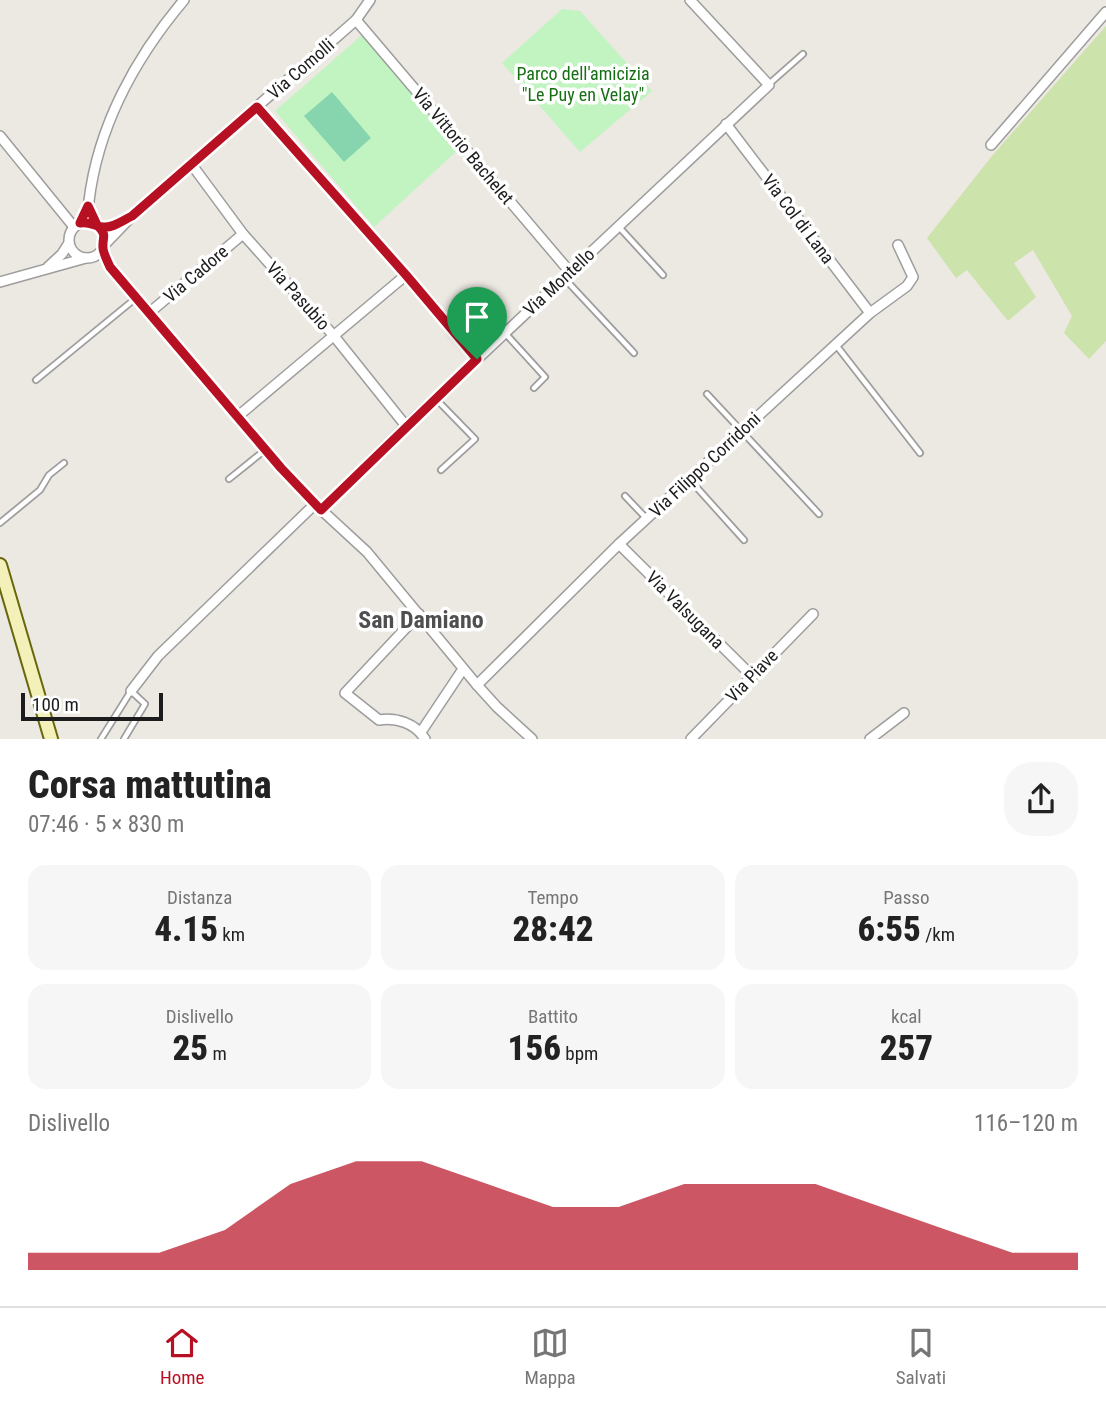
<!DOCTYPE html>
<html lang="it">
<head>
<meta charset="utf-8">
<style>
  body { margin:0; font-family:"Roboto Condensed",sans-serif; background:#f6f6f6; color:#222; height:100vh; display:flex; flex-direction:column; font-size:26px; white-space:nowrap }
  * { box-sizing:border-box; margin:0 }
  p { font-size:23px; color:#767676 }
  .icon { flex:none; width:38px; height:38px; fill:none; stroke:currentColor; stroke-width:2; stroke-linecap:round; stroke-linejoin:round }
  .map { position:relative; height:739px; overflow:hidden }
  .drawer { display:flex; flex-direction:column; background:#fff; flex:1 }
  .drawer>* { flex:none }
  .scale { position:absolute; left:21px; bottom:18px; width:142px; box-sizing:border-box; padding-left:7px; border:4px solid #1c1c1c; border-top:0; font-size:19px; line-height:24px; white-space:nowrap; color:#1c1c1c; -webkit-text-stroke:5px #fff; paint-order:stroke }
  .pin { position:absolute; display:grid; place-items:center; width:60px; height:60px; color:#fff; margin:-72px -30px; border-radius:50% 50% 50% 0; rotate:-45deg; box-shadow:0 0 7px #0007 }
  .pin .icon { rotate:45deg }
  .round { display:grid; place-items:center; flex:none; width:74px; height:74px; border-radius:28px; background:#f6f6f6 }
  .headline { display:flex; align-items:center; justify-content:space-between; height:119px; padding:0 28px }
  h1 { font-size:38px; font-weight:800; line-height:52px }
  .metrics { display:grid; grid-template-columns:repeat(3,1fr); gap:10px; height:119px; padding:7px 28px }
  .metrics div { display:grid; align-content:center; border-radius:18px; background:#f6f6f6; text-align:center }
  .metrics b { font-size:35px; font-weight:800 }
  .metrics small { font-size:19px; font-weight:400 }
  .metrics p { font-size:19px }
  .chart { height:196px; padding:14px 28px }
  .chart p { display:flex; justify-content:space-between }
  .chart svg { width:100%; height:126px; margin-top:7px; fill:#b71022; opacity:.7 }
  .dock { display:flex; justify-content:space-around; align-items:center; height:98px; border-top:2px solid #e0e0e0; background:#fff; font-size:19px; color:#767676 }
  .dock a { display:grid; justify-items:center; gap:4px }
  .dock .active { color:#b71022 }
  .map>svg:first-child { display:block }
</style>
</head>
<body>
<div class="map">
<svg width="1106" height="739" viewBox="0 0 1106 739">
  <rect width="100%" height="100%" fill="#ece8e2"/>
  <!-- grass -->
  <path fill="#cce3ab" d="M1106,26V341L1089,359L1064,333L1072,316L1033,250L1014,263L1036,297L1008,321L967,270L956,278L927,238L992,156Z"/>
  <!-- park -->
  <g fill="#c2f4c1">
    <path d="M562,9L580,11L652,91L580,152L502,63Z"/>
    <path d="M362,35L459,149L374,227L275,111Z"/>
  </g>
  <!-- pitch -->
  <path fill="#86d5ae" d="M332,92L371,138L344,162L304,116Z"/>
  <g fill="none" stroke-linecap="round" stroke-linejoin="round">
    <!-- lane casing -->
    <g stroke="#9d9d9d" stroke-width="8">
      <g id="lane">
        <path d="M769,84L803,54"/>
        <path d="M619,227L663,275"/>
        <path d="M564,278L634,353"/>
        <path d="M505,333L545,377L534,388"/>
        <path d="M836,345L920,453"/>
        <path d="M36,380L136,298"/>
        <path d="M707,394L819,514"/>
        <path d="M436,399L475,439L441,470"/>
        <path d="M229,479L265,450"/>
        <path d="M690,480L744,540"/>
        <path d="M625,496L646,518"/>
        <path d="M0,523L40,490L49,475L64,463"/>
        <path d="M101,739L131,691L145,704L124,739"/>
      </g>
    </g>
    <!-- street casing -->
    <g stroke="#9d9d9d" stroke-width="12">
      <g id="street">
        <path d="M356,20L570,272"/>
        <path d="M257,107L406,275L477,359"/>
        <path d="M726,124L870,313"/>
        <path d="M0,136L74,227"/>
        <path d="M991,145L1106,12"/>
        <path d="M192,165L243,234L334,336L406,426"/>
        <circle cx="87" cy="240" r="18"/>
        <path d="M98,225L88,206L89,201C98,126 136,57 184,0"/>
        <path d="M100,227L111,226L127,218"/>
        <path d="M104,245L132,216L356,20L370,0"/>
        <path d="M103,248L110,267L281,468L315,504L367,552L477,685L497,707L532,739"/>
        <path d="M48,267L62,254L69,243"/>
        <path d="M0,282L86,258"/>
        <path d="M149,313L243,234"/>
        <path d="M237,417L406,275"/>
        <path d="M321,510L406,426L769,85L690,0"/>
        <path d="M619,544L752,676"/>
        <path d="M419,614L345,693L379,720C396,717 415,723 425,739"/>
        <path d="M477,685L619,544L870,313L907,286L913,277L898,245"/>
        <path d="M131,691L158,656L315,504"/>
        <path d="M421,732L463,669"/>
        <path d="M691,739L813,614"/>
        <path d="M870,739L904,713"/>
      </g>
    </g>
    <!-- secondary casing -->
    <g stroke="#67680d" stroke-width="16">
      <path id="secondary" d="M0,565L51,739"/>
    </g>
    <!-- lane -->
    <use href="#lane" stroke="#fff" stroke-width="4.5"/>
    <!-- street -->
    <use href="#street" stroke="#fff" stroke-width="9"/>
    <!-- secondary -->
    <use href="#secondary" stroke="#f3f0b9" stroke-width="12"/>
  </g>
  <g fill="none" stroke-linecap="round" stroke-linejoin="round">
    <!-- route casing -->
    <g stroke="#fff" stroke-width="14">
      <path id="route" d="M477,359L406,275L257,107L132,216C123,220 114,228 103,227C94,226 90,221 80,223L88,206L97,225C108,236 102,236 103,248C103,253 108,262 110,267L281,468L321,510L477,359"/>
    </g>
    <!-- route -->
    <use href="#route" stroke="#b71022" stroke-width="9"/>
  </g>
  <g text-anchor="middle" stroke-width="7" stroke-linejoin="round" paint-order="stroke">
    <!-- street labels -->
    <g font-size="18" fill="#1c1c1c" stroke="#fff">
      <text transform="translate(301 69) rotate(-41)" y="6">Via Comolli</text>
      <text transform="translate(463 146) rotate(50)" y="6">Via Vittorio Bachelet</text>
      <text transform="translate(798 219) rotate(53)" y="6">Via Col di Lana</text>
      <text transform="translate(196 274) rotate(-40)" y="6">Via Cadore</text>
      <text transform="translate(559 282) rotate(-43)" y="6">Via Montello</text>
      <text transform="translate(298 296) rotate(48)" y="6">Via Pasubio</text>
      <text transform="translate(705 465) rotate(-43)" y="6">Via Filippo Corridoni</text>
      <text transform="translate(685 610) rotate(45)" y="6">Via Valsugana</text>
      <text transform="translate(752 676) rotate(-46)" y="6">Via Piave</text>
    </g>
    <!-- park labels -->
    <g font-size="18" fill="#166f14" stroke="#fff">
      <text x="583" y="80">Parco dell'amicizia<tspan x="583" dy="21">"Le Puy en Velay"</tspan></text>
    </g>
    <!-- district labels -->
    <g font-size="24" font-weight="bold" fill="#4f4f4f" stroke="#fff">
      <text x="421" y="628">San Damiano</text>
    </g>
  </g>
</svg>
<div class="scale">100 m</div>
<div class="pin" style="left:477px;top:359px;background:#1e9e55"><svg class="icon" aria-label="arrive" viewBox="0 0 24 24"><path d="M6 21V4h12l-3 4 3 4H6"/></svg></div>
</div>
<section class="drawer">
<div class="headline"><div><h1>Corsa mattutina</h1><p>07:46 · 5 × 830 m</p></div><a class="round"><svg class="icon" aria-label="share" viewBox="0 0 24 24"><path d="M12 15V3M7 8l5-5 5 5M5 13v7h14v-7"/></svg></a></div>
<div class="metrics">
<div><p>Distanza</p><b>4.15<small> km</small></b></div>
<div><p>Tempo</p><b>28:42</b></div>
<div><p>Passo</p><b>6:55<small> /km</small></b></div>
</div>
<div class="metrics">
<div><p>Dislivello</p><b>25<small> m</small></b></div>
<div><p>Battito</p><b>156<small> bpm</small></b></div>
<div><p>kcal</p><b>257</b></div>
</div>
<div class="chart"><p><span>Dislivello</span>116–120 m</p>
<svg viewBox="0 0 160 44" preserveAspectRatio="none"><path d="M0 44V38L10 38L20 38L30 30L40 14L50 6L60 6L70 14L80 22L90 22L100 14L110 14L120 14L130 22L140 30L150 38L160 38V44z"/></svg>
</div>
</section>
<nav class="dock">
<a class="active"><svg class="icon" aria-label="home" viewBox="0 0 24 24"><path d="M3 11l9-7 9 7M6 9v11h12V9"/></svg>Home</a>
<a><svg class="icon" aria-label="map" viewBox="0 0 24 24"><path d="M3 6l6-2 6 2 6-2v14l-6 2-6-2-6 2zM9 4v14M15 6v14"/></svg>Mappa</a>
<a><svg class="icon" aria-label="saved" viewBox="0 0 24 24"><path d="M7 4h10v16l-5-4-5 4z"/></svg>Salvati</a>
</nav>
</body>
</html>
